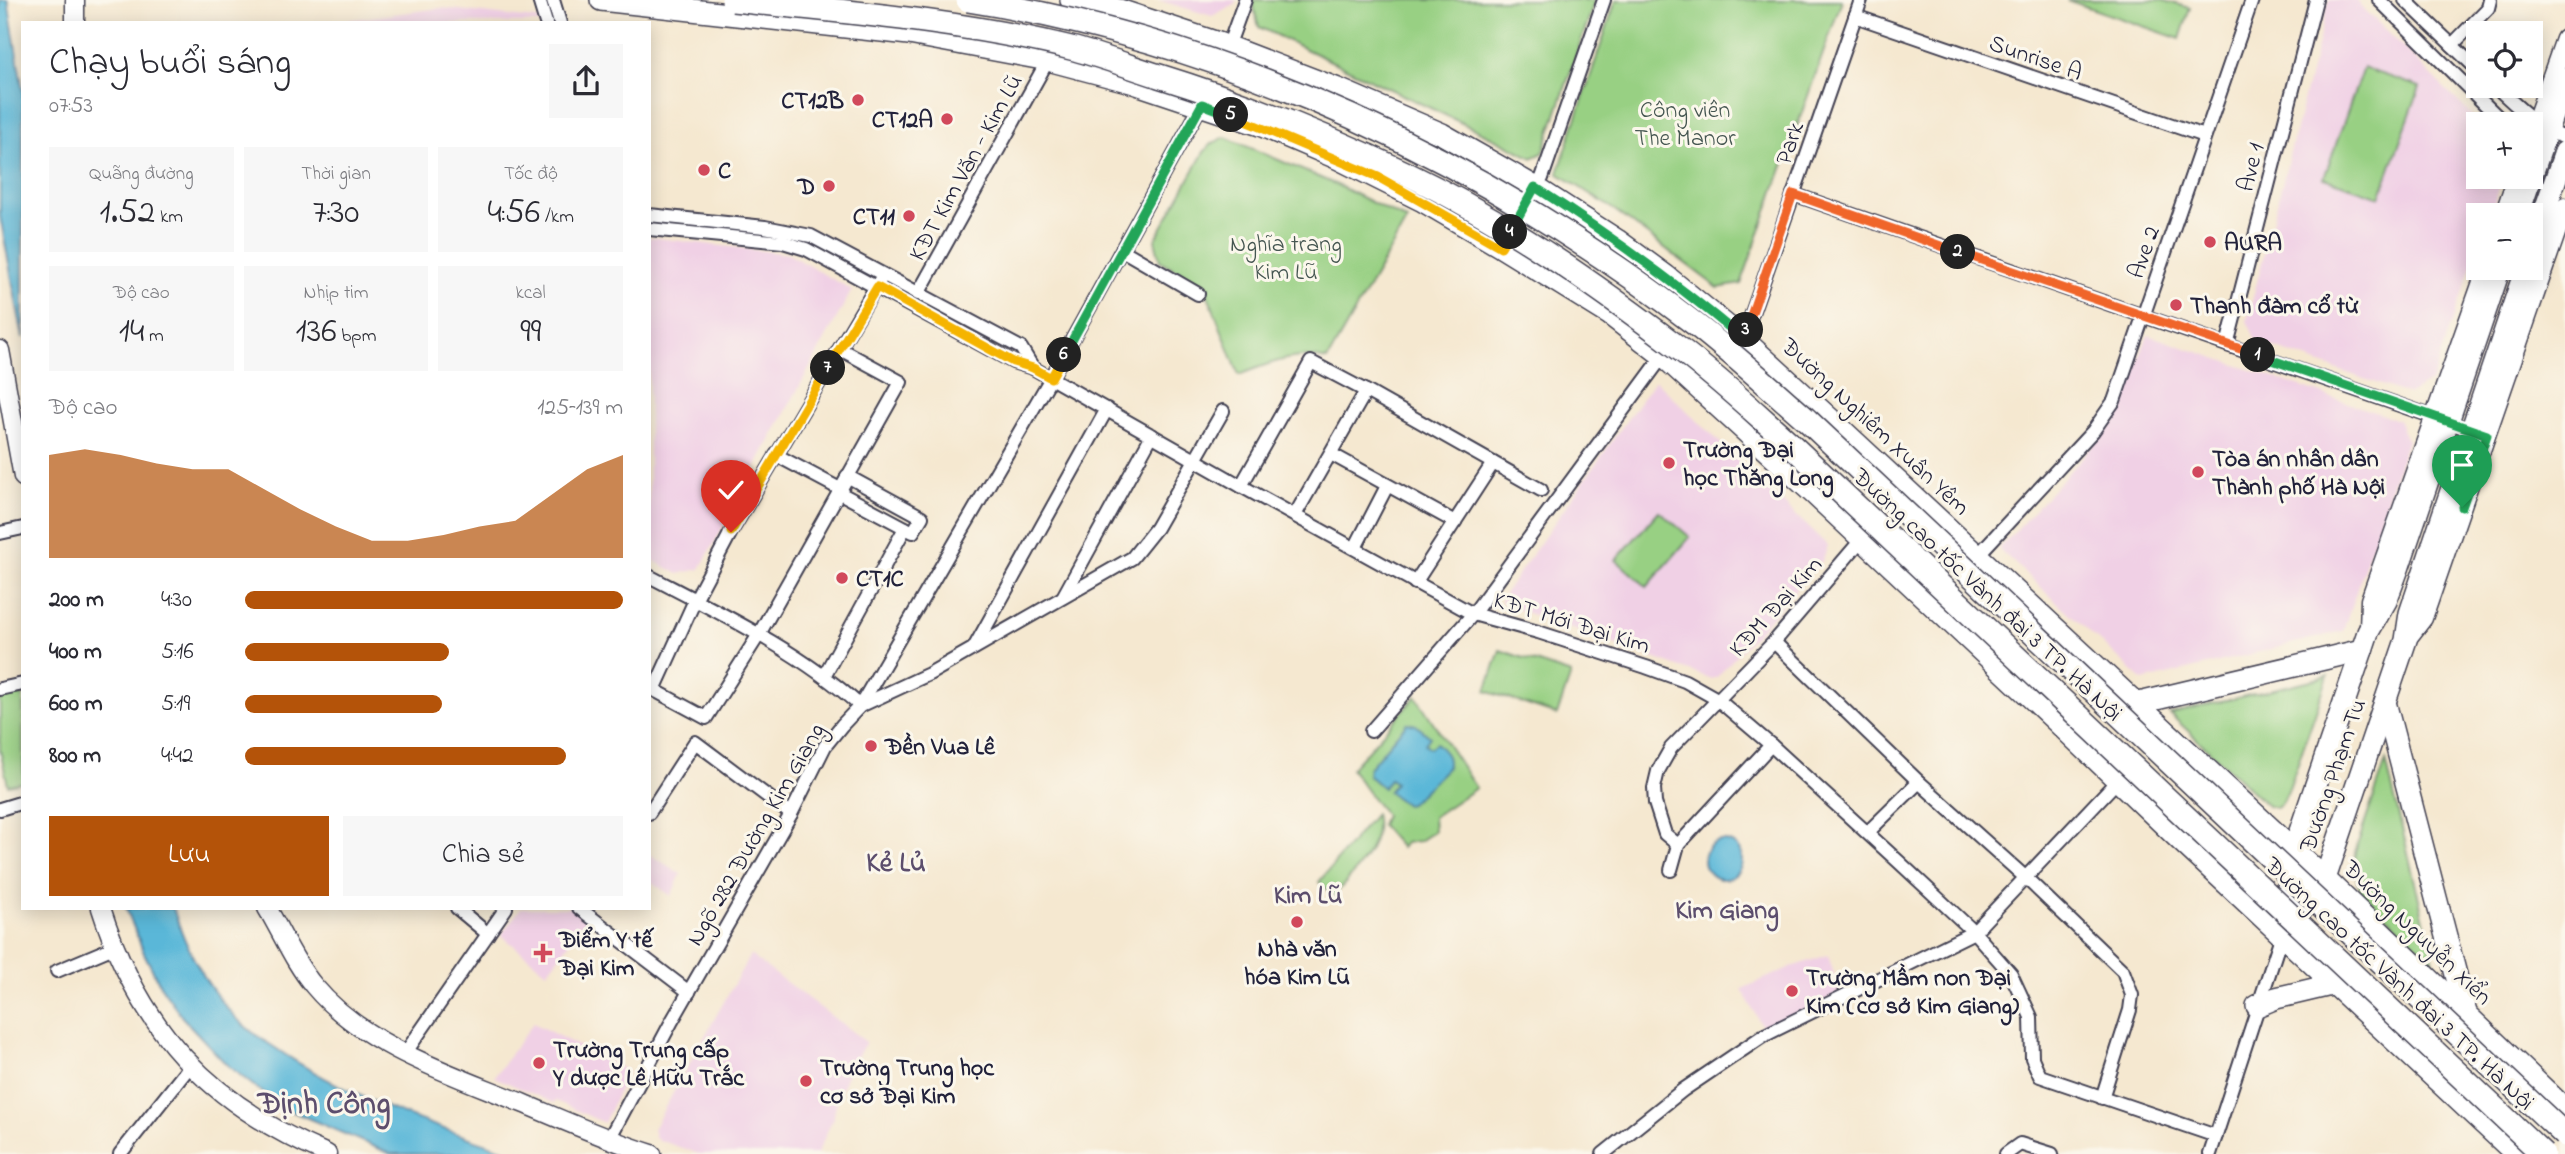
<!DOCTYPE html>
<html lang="vi">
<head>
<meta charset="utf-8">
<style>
  body { margin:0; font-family:"Indie Flower",sans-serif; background:#f7f7f7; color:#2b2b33; height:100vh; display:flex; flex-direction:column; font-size:26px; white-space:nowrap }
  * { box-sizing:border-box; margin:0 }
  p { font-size:23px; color:#7c7c81 }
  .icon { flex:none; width:38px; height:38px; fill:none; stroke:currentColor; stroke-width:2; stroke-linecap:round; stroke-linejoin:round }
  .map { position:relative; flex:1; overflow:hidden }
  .side { position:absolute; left:21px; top:21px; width:630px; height:889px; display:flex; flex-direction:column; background:#fff; border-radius:0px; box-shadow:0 4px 18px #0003 }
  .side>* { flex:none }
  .buttons { position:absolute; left:2466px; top:21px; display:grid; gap:14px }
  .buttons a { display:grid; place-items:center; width:77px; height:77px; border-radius:0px; background:#fff; box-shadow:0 4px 18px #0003; font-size:35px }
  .pin { position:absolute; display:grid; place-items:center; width:60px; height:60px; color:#fff; margin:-72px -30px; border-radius:50% 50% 50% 0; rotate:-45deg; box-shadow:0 0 7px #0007 }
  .pin .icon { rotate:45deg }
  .km { position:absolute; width:35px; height:35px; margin:-18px; border-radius:50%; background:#222; color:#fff; font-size:19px; line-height:35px; text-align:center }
  .round { display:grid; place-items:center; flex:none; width:74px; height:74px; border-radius:0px; background:#f7f7f7 }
  .head { display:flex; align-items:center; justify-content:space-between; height:119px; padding:0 28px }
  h1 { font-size:38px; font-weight:600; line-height:52px }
  .figures { display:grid; grid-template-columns:repeat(3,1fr); gap:10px; height:119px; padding:7px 28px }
  .figures div { display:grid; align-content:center; border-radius:0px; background:#f7f7f7; text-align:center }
  .figures b { font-size:35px; font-weight:600 }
  .figures small { font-size:19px; font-weight:400 }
  .figures p { font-size:19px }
  .chart { height:196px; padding:14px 28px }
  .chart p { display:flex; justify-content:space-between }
  .chart svg { width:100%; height:126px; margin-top:7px; fill:#b45309; opacity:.7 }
  .cta { display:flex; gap:14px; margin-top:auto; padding:14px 28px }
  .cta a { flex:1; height:80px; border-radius:0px; background:#b45309; color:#fff; font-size:28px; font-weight:600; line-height:80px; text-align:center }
  .cta a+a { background:#f7f7f7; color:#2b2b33 }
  ul { padding:0 28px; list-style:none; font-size:23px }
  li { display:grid; grid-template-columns:112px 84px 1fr; align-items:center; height:52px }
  li i { height:18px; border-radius:9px; background:#b45309 }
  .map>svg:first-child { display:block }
</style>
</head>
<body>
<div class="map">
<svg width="2565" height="1154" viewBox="0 0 2565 1154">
  <rect width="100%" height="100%" fill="#fbf7ec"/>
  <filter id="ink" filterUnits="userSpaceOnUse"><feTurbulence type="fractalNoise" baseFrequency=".0143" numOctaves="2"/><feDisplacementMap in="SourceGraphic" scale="14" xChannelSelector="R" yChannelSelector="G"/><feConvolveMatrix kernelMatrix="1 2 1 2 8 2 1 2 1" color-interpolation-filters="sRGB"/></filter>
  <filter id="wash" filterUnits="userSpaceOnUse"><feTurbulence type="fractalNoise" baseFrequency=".00686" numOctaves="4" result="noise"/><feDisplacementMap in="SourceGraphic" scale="28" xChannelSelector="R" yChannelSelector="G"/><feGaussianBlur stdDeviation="1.57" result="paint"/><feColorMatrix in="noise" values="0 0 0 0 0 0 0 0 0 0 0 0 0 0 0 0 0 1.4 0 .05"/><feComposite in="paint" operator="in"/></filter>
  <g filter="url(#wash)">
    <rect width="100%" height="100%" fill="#f5e8d0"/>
    <!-- built -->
    <g fill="#f0d0e5">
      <path d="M1158,0H1236L1235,4L1212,16Z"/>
      <path d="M2329,0H2355L2481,124H2478V177H2503L2490,215H2478V249L2431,382L2408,394L2257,342L2247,321Z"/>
      <path d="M442,8L542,20L543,23H324Z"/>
      <path d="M649,237L788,254L852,290L700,569L678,574L649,558Z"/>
      <path d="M2148,335L2398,420L2407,440L2343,631L2143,681L1999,549L2117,419Z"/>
      <path d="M1655,380L1828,546L1822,561L1717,677L1712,679L1505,605L1500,600Z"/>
      <path d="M649,854L681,874L671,896L649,880Z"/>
      <path d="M521,908H574L588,919L547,972L501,935Z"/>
      <path d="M750,955L866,1042L850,1068L839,1094L832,1121L817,1154H699L656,1139L653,1129Z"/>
      <path d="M1828,955L1840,993L1764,1030L1742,989L1791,967Z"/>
      <path d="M533,1023L628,1071L604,1123L556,1101L554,1103L494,1077Z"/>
    </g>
    <!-- green -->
    <g fill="#98d083" stroke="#5d795f" stroke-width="2">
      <path d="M1252,0H1595L1543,153L1532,158L1502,142L1259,27Z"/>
      <path d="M1616,0H1842L1741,284L1718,288L1616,211L1558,173Z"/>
      <path d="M2067,0H2161L2190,8L2180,39Z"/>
      <path d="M2363,68L2420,87L2380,197L2324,178Z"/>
      <path d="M1225,137L1337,185L1407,220L1327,360C1296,351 1268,364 1239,375L1204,285L1160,261L1155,240L1204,152L1211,144Z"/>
      <path d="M1659,511L1690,537L1647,587L1616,560Z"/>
      <path d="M1500,650L1571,674L1557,715L1486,691Z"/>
      <path d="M2328,676L2289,789L2283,802L2277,808L2268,806L2170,714Z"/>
      <path d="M23,693V782L8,785L0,750V698Z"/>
      <path d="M1416,696L1476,788L1433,817L1434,831L1419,841L1405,843L1401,848L1381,825L1385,815L1351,769Z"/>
      <path d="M2386,761L2434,962L2361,891C2355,877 2353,866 2355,852Z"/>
      <path d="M1375,814C1383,846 1353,873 1334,896L1319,882Z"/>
    </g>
    <!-- water -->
    <g fill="#5ab7d8" stroke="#3e6c8a" stroke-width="2">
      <path d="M0,0H8L23,91V338L0,216Z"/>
      <path d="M1407,723L1416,725L1430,737L1425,744L1430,748L1436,743C1443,751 1451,756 1447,768L1410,804L1406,805L1388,792L1395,783L1390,779L1383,788L1368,775L1369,768Z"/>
      <circle cx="1723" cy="860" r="19"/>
      <path d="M126,908H173C186,949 206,987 236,1018C247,1029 261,1039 274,1047C347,1098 433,1126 517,1154H391L289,1110L259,1090L226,1064L182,1017L160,985L144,953Z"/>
    </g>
  </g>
  <g filter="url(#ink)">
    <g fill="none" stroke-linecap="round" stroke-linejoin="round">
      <!-- minor casing -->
      <g stroke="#424051" stroke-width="16">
        <g id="minor">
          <path d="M539,0L546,23"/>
          <path d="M553,0L560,23"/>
          <path d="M2379,0L2505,124"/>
          <path d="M2405,0L2478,70"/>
          <path d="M1855,16L2204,136"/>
          <path d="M2452,45L2488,8L2490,0"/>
          <path d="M1228,47L1245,0"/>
          <path d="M2495,86C2517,106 2537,127 2565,138"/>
          <path d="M1535,187L1542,178L1604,0"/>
          <path d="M1793,194L2477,432"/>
          <path d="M649,215L765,227L811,236L1021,348L1033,368"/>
          <path d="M649,229L783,242L806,249L1013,362L1033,368L1241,486L1473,614L1538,632L1646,667L1685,681L1717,699L1771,745L1899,862L1974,932L2011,974L2031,1017L2032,1058L2040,1076L2216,1136"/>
          <path d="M1122,250L1198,294"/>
          <path d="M918,294L1048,60"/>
          <path d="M1743,339L1861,0"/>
          <path d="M2227,345L2316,0"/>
          <path d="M840,349L901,382L758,636L706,718L654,690L695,600L731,532L883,275"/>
          <path d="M1331,454L1455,522"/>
          <path d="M776,455L840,489"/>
          <path d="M1241,486L1311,362L1366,391"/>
          <path d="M838,492L913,532L922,517L847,476"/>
          <path d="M1295,515L1366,391L1541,490"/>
          <path d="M0,533L23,528"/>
          <path d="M1355,548L1387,486"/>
          <path d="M1977,556L2093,431L2114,401L2252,0"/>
          <path d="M649,576C720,613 801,652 860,706"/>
          <path d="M1415,583L1493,463"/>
          <path d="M1063,597L1152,435"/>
          <path d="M1774,642L1919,782L2026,878L2123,971L2132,995L2130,1010L2102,1098"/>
          <path d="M974,648L1107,409"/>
          <path d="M824,676L905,528"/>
          <path d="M0,689L23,684"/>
          <path d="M860,706L1051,378L1202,104"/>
          <path d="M1371,731L1473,614L1663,356"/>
          <path d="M1771,745L1678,845L1665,834L1655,803L1654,788L1658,771L1671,748L1774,642L1862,539"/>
          <path d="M0,809L23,802"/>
          <path d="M649,813L695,742L791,814"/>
          <path d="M1868,832L1919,782"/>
          <path d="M1671,870L1678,845"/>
          <path d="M457,908L488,934"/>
          <path d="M579,908L689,992"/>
          <path d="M57,971L114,947"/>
          <path d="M406,1052L506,908"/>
          <path d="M609,1139L672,1021L791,814L825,746L842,725L860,706L929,674L1132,558L1156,528L1223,411"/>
          <path d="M120,1154L190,1066"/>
          <path d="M1603,1154L1683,1090L1763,1036L1974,932L2118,780"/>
          <path d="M2006,1154L2020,1144L2052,1154"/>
          <path d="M2210,1154L2282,934"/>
        </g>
      </g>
      <!-- secondary casing -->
      <g stroke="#424051" stroke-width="21">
        <g id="secondary">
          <path d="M75,0V23"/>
          <path d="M2530,138L2565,39"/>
          <path d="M2504,215L2517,177"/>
          <path d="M0,350L23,477"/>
          <path d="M2369,629L2370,600L2487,268"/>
          <path d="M2406,640L2423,618L2565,207"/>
          <path d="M101,908C140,1031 210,1104 327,1154"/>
          <path d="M267,908C282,933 295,964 314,986C365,1047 451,1074 522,1103C565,1121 607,1140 652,1154"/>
        </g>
      </g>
      <!-- primary casing -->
      <g stroke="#424051" stroke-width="24">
        <g id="primary">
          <path d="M601,0L909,34L1048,60L1131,82L1260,125L1339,159L1421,200L1501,247L1609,314L1663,356L1813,493L2056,721L2181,841L2516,1154"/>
          <path d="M1071,0L1119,10L1221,44L1338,89L1442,134L1535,187L1617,240L1666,276L1743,339L1839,427L2325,879L2565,1109"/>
          <path d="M2257,1006L2276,998L2335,984"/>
        </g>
      </g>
      <!-- trunk casing -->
      <g stroke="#424051" stroke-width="24">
        <g id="trunk">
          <path d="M2518,215L2565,78"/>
          <path d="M2530,253L2565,152"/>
          <path d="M2385,702L2466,1013"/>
          <path d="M2135,704L2362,650"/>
          <path d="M2283,925L2293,851L2298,837L2362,650L2368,632L2386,601L2399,566L2500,268"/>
          <path d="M2282,934L2325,879L2329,867L2406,640L2410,613L2526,268"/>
        </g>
      </g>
      <!-- minor -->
      <use href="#minor" stroke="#fff" stroke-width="12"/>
      <!-- secondary -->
      <use href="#secondary" stroke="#fff" stroke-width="18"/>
      <!-- primary -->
      <use href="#primary" stroke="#fff" stroke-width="21"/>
      <!-- trunk -->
      <use href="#trunk" stroke="#fff" stroke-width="21"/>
      <!-- motorway-bridge casing -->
      <g stroke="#424051" stroke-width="26" stroke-linecap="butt">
        <g id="motorway-bridge">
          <path d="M733,0C847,12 964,21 1075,49C1104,57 1131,67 1159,76C1243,102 1325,135 1405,173C1501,219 1591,281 1676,346C1715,375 1751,409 1787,441L2543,1154"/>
          <path d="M968,0C1233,42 1483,161 1695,324C1734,354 1770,388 1807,420L2565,1135"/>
        </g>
      </g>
      <!-- motorway-bridge -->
      <use href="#motorway-bridge" stroke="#fff" stroke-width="23"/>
    </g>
  </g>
  <g fill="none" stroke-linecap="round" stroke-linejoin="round" filter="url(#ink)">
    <!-- split-1 casing -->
    <g stroke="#fff" stroke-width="14">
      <path id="split-1" d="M2258,355L2487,435L2462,507"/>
    </g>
    <!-- split-2 casing -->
    <g stroke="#fff" stroke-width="14">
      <path id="split-2" d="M1958,252L2258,355"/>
    </g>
    <!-- split-3 casing -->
    <g stroke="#fff" stroke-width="14">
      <path id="split-3" d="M1746,330L1793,194L1958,252"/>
    </g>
    <!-- split-4 casing -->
    <g stroke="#fff" stroke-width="14">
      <path id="split-4" d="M1510,232L1535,187C1608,234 1677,283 1743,339L1746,330"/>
    </g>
    <!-- split-5 casing -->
    <g stroke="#fff" stroke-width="14">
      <path id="split-5" d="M1231,115L1378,177L1501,247L1510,232"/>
    </g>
    <!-- split-6 casing -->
    <g stroke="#fff" stroke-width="14">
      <path id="split-6" d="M1064,355L1202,104L1231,115"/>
    </g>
    <!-- split-7 casing -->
    <g stroke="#fff" stroke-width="14">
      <path id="split-7" d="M828,368L877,287L1013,362L1033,368L1051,378L1064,355"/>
    </g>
    <!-- split-8 casing -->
    <g stroke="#fff" stroke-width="14">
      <path id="split-8" d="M731,532L828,368"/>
    </g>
    <!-- split-1 -->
    <use href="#split-1" stroke="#22a559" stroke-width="9"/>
    <!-- split-2 -->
    <use href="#split-2" stroke="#f0652b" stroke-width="9"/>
    <!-- split-3 -->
    <use href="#split-3" stroke="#f0652b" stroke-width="9"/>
    <!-- split-4 -->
    <use href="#split-4" stroke="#22a559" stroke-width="9"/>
    <!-- split-5 -->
    <use href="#split-5" stroke="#f5b400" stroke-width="9"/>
    <!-- split-6 -->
    <use href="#split-6" stroke="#22a559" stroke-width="9"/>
    <!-- split-7 -->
    <use href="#split-7" stroke="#f5b400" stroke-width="9"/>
    <!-- split-8 -->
    <use href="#split-8" stroke="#f5b400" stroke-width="9"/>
  </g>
  <!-- markers -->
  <g fill="#d1495b" stroke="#fbf7ec" stroke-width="2.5">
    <circle cx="858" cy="100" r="7"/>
    <circle cx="947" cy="119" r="7"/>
    <circle cx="704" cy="170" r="7"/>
    <circle cx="829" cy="186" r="7"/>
    <circle cx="909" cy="216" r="7"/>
    <circle cx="2210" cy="242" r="7"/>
    <circle cx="2176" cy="305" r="7"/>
    <circle cx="1669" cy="463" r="7"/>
    <circle cx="2198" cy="472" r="7"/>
    <circle cx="842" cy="578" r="7"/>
    <circle cx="871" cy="746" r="7"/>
    <circle cx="1297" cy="922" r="7"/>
    <path d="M539.5 942.5h7v7h7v7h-7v7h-7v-7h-7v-7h7z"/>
    <circle cx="1792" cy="991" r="7"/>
    <circle cx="539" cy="1063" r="7"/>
    <circle cx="806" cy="1081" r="7"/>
  </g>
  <g text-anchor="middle" stroke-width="6" stroke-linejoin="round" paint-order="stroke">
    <!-- street labels -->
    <g font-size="24" fill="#22223b" stroke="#fbf7ec">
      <text transform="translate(2036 57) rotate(19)" y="8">Sunrise A</text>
      <text transform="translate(1789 143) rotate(-71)" y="8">Park</text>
      <text transform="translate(965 167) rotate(-61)" y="8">KĐT Kim Văn - Kim Lũ</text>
      <text transform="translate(2250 167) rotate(-76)" y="8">Ave 1</text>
      <text transform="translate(2143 252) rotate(-71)" y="8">Ave 2</text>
      <text transform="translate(1876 426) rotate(43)" y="8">Đường Nghiêm Xuân Yêm</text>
      <text transform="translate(1988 594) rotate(43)" y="8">Đường cao tốc Vành đai 3 TP. Hà Nội</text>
      <text transform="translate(1775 606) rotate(-48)" y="8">KĐM Đại Kim</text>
      <text transform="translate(1572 622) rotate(17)" y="8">KĐT Mới Đại Kim</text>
      <text transform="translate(2332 775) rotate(-71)" y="8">Đường Phạm Tu</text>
      <text transform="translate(755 834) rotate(-60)" y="8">Ngõ 282 Đường Kim Giang</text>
      <text transform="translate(2418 932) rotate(44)" y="8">Đường Nguyễn Xiển</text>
      <text transform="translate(2400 983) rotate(43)" y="8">Đường cao tốc Vành đai 3 TP. Hà Nội</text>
    </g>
    <!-- poi labels -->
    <g font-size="24" font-weight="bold" fill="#22223b" stroke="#fbf7ec" text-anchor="start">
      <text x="844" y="108" text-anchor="end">CT12B</text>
      <text x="933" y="127" text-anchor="end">CT12A</text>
      <text x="718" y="178">C</text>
      <text x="815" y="194" text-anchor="end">D</text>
      <text x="895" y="224" text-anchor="end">CT11</text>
      <text x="2224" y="250">AURA</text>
      <text x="2190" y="313">Thanh đàm cổ từ</text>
      <text x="1683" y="457">Trường Đại<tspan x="1683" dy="28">học Thăng Long</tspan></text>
      <text x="2212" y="466">Tòa án nhân dân<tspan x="2212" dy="28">Thành phố Hà Nội</tspan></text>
      <text x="856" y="586">CT1C</text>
      <text x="885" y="754">Đền Vua Lê</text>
      <text x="559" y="947">Điểm Y tế<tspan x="559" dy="28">Đại Kim</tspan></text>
      <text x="1297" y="956" text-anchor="middle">Nhà văn<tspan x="1297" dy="28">hóa Kim Lũ</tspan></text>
      <text x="1806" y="985">Trường Mầm non Đại<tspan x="1806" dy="28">Kim (cơ sở Kim Giang)</tspan></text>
      <text x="553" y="1057">Trường Trung cấp<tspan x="553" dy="28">Y dược Lê Hữu Trắc</tspan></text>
      <text x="820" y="1075">Trường Trung học<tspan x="820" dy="28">cơ sở Đại Kim</tspan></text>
    </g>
    <!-- park labels -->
    <g font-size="24" fill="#455651" stroke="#fbf7ec">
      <text x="1685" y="117">Công viên<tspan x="1685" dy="28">The Manor</tspan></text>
      <text x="1286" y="251">Nghĩa trang<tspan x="1286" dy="28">Kim Lũ</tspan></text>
    </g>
    <!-- neighbourhood labels -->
    <g font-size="26" font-weight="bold" fill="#5c4e6d" stroke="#fbf7ec">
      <text x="1308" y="903">Kim Lũ</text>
      <text x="1727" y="918">Kim Giang</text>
    </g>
    <!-- quarter labels -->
    <g font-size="28" font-weight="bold" fill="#5c4e6d" stroke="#fbf7ec">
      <text x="896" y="871">Kẻ Lủ</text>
    </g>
    <!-- district labels -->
    <g font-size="32" font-weight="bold" fill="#5c4e6d" stroke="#fbf7ec">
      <text x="324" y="1113">Định Công</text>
    </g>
  </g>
</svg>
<div class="buttons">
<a><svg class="icon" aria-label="locate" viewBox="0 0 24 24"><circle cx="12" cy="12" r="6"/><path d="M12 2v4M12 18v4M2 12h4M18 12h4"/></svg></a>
<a>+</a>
<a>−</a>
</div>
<div class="pin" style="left:2462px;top:507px;background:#1e9e55"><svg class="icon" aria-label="arrive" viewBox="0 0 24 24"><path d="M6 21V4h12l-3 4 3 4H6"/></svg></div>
<div class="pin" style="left:731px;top:532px;background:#d93025"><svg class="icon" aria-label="check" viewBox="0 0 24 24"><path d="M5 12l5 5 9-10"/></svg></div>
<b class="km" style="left:2258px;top:355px">1</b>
<b class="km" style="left:1958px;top:252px">2</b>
<b class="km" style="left:1746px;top:330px">3</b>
<b class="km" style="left:1510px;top:232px">4</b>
<b class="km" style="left:1231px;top:115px">5</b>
<b class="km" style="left:1064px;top:355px">6</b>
<b class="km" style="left:828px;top:368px">7</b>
<section class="side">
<div class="head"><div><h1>Chạy buổi sáng</h1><p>07:53</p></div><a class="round"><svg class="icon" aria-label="share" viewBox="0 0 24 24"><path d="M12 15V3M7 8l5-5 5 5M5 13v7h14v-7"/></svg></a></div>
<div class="figures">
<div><p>Quãng đường</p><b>1.52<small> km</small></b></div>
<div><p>Thời gian</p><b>7:30</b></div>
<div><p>Tốc độ</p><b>4:56<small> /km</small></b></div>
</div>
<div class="figures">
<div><p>Độ cao</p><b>14<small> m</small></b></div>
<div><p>Nhịp tim</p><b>136<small> bpm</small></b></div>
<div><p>kcal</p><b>99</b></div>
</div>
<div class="chart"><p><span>Độ cao</span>125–139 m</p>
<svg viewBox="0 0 160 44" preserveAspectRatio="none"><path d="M0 44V8L10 6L20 8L30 11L40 13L50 13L60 20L70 27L80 33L90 38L100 38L110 36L120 33L130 31L140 22L150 13L160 8V44z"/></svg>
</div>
<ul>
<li><b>200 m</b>4:30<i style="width:100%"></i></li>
<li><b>400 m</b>5:16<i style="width:54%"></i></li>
<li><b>600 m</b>5:19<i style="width:52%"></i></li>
<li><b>800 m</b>4:42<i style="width:85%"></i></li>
</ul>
<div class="cta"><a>Lưu</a><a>Chia sẻ</a></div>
</section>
</div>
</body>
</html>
